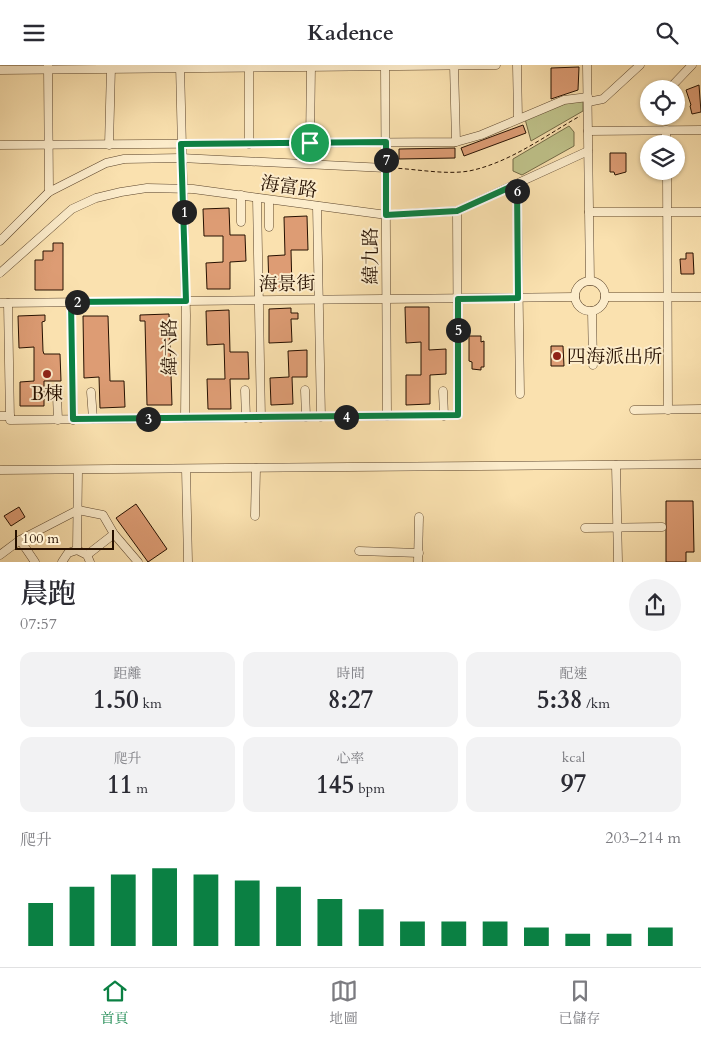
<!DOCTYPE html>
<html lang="zh-TW">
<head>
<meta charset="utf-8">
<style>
  body { margin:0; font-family:Cardo,"Noto Serif TC",serif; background:#f2f2f3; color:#2b2b33; height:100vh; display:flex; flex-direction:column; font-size:19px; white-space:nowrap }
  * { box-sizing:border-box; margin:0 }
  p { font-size:16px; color:#7c7c81 }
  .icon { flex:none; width:28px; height:28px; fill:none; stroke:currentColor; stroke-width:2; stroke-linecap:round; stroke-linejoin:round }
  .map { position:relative; height:497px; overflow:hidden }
  .side { display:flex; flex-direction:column; background:#fff; flex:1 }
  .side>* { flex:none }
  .fabs { position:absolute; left:640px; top:15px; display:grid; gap:10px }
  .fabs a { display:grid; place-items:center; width:45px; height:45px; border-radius:50%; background:#fff; box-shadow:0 1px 4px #0004; font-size:25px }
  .scale { position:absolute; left:15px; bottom:12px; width:99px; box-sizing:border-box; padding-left:5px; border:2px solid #261000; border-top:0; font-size:14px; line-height:18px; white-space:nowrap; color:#261000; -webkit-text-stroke:4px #fceccb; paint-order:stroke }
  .pin { position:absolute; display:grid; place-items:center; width:42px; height:42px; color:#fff; margin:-21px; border:2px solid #fff; border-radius:50%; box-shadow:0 1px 5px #0007 }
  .km { position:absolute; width:25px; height:25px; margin:-12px; border-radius:50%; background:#222; color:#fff; font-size:14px; line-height:25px; text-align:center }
  .round { display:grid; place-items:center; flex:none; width:52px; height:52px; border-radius:26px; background:#f2f2f3 }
  .overview { display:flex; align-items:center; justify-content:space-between; height:85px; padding:0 20px }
  h1 { font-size:28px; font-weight:600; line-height:38px }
  .stats { display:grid; grid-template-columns:repeat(3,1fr); gap:8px; height:85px; padding:5px 20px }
  .stats div { display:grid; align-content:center; border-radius:12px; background:#f2f2f3; text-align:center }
  .stats b { font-size:25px; font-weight:600 }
  .stats small { font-size:14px; font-weight:400 }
  .stats p { font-size:14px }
  .chart { height:140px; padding:10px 20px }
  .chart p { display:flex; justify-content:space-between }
  .chart svg { width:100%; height:90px; margin-top:5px; stroke:#0b8043; stroke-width:6 }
  header { display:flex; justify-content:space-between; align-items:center; height:65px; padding:0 20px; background:#fff; font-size:22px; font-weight:600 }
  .dock { display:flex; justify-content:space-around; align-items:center; height:70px; border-top:1px solid #e1e1e2; background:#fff; font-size:14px; color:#7c7c81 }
  .dock a { display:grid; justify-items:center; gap:2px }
  .dock .active { color:#0b8043 }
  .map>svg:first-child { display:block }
</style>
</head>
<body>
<header><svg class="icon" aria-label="menu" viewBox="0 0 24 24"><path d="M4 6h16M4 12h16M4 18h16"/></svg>Kadence<svg class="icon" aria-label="search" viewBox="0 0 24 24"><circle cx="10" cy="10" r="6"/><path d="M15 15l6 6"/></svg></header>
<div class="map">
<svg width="701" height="497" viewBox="0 0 701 497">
  <rect width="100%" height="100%" fill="#fae1af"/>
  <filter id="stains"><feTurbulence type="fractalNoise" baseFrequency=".004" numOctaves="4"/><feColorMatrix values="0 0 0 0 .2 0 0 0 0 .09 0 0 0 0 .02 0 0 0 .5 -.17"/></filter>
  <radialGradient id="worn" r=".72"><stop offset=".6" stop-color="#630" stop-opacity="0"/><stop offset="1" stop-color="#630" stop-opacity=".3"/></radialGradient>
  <!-- green -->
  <g fill="#bfc28a" stroke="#726945">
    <path d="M583,36V46L531,76L525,54L565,38Z"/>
    <path d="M569,61L574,67V81L522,110L513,106V94Z"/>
  </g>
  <!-- building -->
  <g fill="#dd9c74" stroke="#261000">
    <path d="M579,2L578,25L551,34V3Z"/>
    <path d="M699,20L701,47L692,49L690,41L691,40L686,25Z"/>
    <path d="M523,60L526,68L464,91L461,83Z"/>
    <path d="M455,83V93L399,94V84Z"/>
    <path d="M610,88H626V107L615,110L614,107H610Z"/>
    <path d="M229,143L230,170H245L246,196L230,197V224H207L206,198L223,197V171H204L203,144Z"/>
    <path d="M307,151L308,185H291L292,224H269L268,191L285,190L284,152Z"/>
    <path d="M53,178H63V225H35V195H43V186H53Z"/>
    <path d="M686,188H693L694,209H681L680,194H686Z"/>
    <path d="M405,242H429V285L446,284V309L430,310V339L406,340V310H421V277L406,278Z"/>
    <path d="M291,243V248H298V254H291L292,277L269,278V244Z"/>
    <path d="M229,245L230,287H248L249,314H230L231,344H208L207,314H225L224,279L207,280L206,246Z"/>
    <path d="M169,249L172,340H147L145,256H140V250Z"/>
    <path d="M45,250V256L42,257L43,286L44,289H60L61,316H44V341H20V317L34,316V282L19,283L18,251Z"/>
    <path d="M83,251H108L110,316H124L125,342L100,343L99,312L84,313Z"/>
    <path d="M469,271H481V277L484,276V302H481V305L472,304V297L469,296Z"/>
    <path d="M551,281H563L564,301H551Z"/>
    <path d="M307,285V312H292L293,339L271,340L270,313L289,312L288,286Z"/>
    <path d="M666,436H693L694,487H686V497H666Z"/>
    <path d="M136,439L167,484L148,497L116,453Z"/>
    <path d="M19,442L25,452L11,461L4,451Z"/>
  </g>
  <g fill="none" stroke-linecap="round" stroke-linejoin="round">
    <!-- minor casing -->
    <g stroke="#5b442c" stroke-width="9">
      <g id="minor">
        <path d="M180,0L186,250L185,353"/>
        <path d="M385,0L387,351"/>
        <path d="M454,0L456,77"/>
        <path d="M517,0L518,53"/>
        <path d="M587,0L590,216"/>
        <path d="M48,1L49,127"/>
        <path d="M0,5L496,0"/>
        <path d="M669,24L692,0"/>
        <path d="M588,37L603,34L640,0"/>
        <path d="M666,65V79"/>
        <path d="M588,66L701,65"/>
        <path d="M310,78L311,0"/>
        <path d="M249,79V0"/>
        <path d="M0,80L456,77L481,70L564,35L588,32"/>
        <path d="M109,80L111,2"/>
        <path d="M667,106L668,345"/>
        <path d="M517,119L520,329"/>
        <path d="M241,130V157"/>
        <path d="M257,133L261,353"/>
        <path d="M269,135V162"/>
        <path d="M317,141L321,352"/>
        <path d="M589,147H701"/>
        <path d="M0,176L49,127L106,98L124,94L181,93L386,103"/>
        <path d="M0,208L72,144L96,133L121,127L147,123L193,124L387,150L457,146L588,86"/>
        <circle cx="590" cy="231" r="15"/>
        <path d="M605,232H701"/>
        <path d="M71,237L73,355"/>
        <path d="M0,238L575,232"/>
        <path d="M8,238L10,355L458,350L457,146"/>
        <path d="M592,246L593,300"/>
        <path d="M245,325L246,353"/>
        <path d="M305,325L306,352"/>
        <path d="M443,326L444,351"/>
        <path d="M91,327L93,354"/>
        <path d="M57,331L58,355"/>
        <path d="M634,345L701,344"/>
        <path d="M0,351H10"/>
        <path d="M616,400L618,497"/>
        <path d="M186,404L188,497"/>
        <path d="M0,405L701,399"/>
        <path d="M255,451L256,403"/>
        <path d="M585,463L662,462"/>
        <path d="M20,475L35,497"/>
        <path d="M77,485L78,405"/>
        <path d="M359,486L419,488"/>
        <path d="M0,490L20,475L78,445L103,450L114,469L138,497"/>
        <path d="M87,490L114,469"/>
        <path d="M62,497L68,488L77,485L87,490L90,497"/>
        <path d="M418,497L419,452"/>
      </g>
    </g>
    <!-- path -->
    <path stroke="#261000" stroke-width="1" stroke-dasharray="4 2.5" stroke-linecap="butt" d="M392,103C417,104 445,110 469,106C509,98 545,71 580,51"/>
    <!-- minor -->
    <use href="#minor" stroke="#fceccb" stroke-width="8"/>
  </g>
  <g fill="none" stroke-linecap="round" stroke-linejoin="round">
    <!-- route casing -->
    <g stroke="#fff" stroke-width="10">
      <path id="route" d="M386,77V150L457,146L517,119L518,233L458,234V350L73,354L71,237L186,236L181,79Z"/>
    </g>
    <!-- route -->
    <use href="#route" stroke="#0b8043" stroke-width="6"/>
  </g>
  <!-- markers -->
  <g fill="#8f2418" stroke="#fceccb" stroke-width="2">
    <circle cx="557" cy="291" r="5"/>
    <circle cx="47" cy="309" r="5"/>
  </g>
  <g text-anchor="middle" stroke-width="4" stroke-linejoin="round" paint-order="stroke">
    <!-- street labels -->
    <g font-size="19" fill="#261000" stroke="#fceccb">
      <text transform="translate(289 121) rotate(8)" y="7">海富路</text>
      <text transform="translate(370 191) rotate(-90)" y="7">緯九路</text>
      <text transform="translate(287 218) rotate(-1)" y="7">海景街</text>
      <text transform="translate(169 282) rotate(-90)" y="7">緯六路</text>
    </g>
    <!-- poi labels -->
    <g font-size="19" fill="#261000" stroke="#fceccb" text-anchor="start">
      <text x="567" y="298">四海派出所</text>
      <text x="47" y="335" text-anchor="middle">B棟</text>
    </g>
  </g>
  <rect width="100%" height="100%" filter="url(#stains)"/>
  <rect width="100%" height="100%" fill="url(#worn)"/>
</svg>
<div class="fabs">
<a><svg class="icon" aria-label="locate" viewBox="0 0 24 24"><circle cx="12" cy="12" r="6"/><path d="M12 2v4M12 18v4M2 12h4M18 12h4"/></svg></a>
<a><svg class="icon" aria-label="layers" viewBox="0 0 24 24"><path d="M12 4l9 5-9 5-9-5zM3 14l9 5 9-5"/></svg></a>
</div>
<div class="scale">100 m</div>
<div class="pin" style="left:310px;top:78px;background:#1e9e55"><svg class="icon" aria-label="arrive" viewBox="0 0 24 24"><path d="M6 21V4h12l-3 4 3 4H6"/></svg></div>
<b class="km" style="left:184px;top:147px">1</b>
<b class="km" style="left:77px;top:237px">2</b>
<b class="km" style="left:148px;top:354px">3</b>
<b class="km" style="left:346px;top:352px">4</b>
<b class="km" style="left:458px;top:265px">5</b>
<b class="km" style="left:517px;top:126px">6</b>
<b class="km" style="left:386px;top:95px">7</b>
</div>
<section class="side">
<div class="overview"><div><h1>晨跑</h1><p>07:57</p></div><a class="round"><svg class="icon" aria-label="share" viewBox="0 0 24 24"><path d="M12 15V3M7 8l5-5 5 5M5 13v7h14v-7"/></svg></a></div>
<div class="stats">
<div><p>距離</p><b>1.50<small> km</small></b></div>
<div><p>時間</p><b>8:27</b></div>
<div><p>配速</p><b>5:38<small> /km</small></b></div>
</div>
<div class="stats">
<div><p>爬升</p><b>11<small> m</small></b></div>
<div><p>心率</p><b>145<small> bpm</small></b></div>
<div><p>kcal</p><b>97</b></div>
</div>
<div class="chart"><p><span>爬升</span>203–214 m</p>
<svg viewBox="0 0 160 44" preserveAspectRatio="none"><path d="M5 44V23M15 44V15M25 44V9M35 44V6M45 44V9M55 44V12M65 44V15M75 44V21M85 44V26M95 44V32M105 44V32M115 44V32M125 44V35M135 44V38M145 44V38M155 44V35"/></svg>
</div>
</section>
<nav class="dock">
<a class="active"><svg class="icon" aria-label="home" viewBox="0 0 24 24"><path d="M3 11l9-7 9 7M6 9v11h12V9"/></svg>首頁</a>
<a><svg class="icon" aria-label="map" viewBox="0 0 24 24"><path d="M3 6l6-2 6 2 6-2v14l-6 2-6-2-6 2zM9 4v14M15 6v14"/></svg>地圖</a>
<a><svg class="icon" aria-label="saved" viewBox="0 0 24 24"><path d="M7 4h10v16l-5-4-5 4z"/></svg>已儲存</a>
</nav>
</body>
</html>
